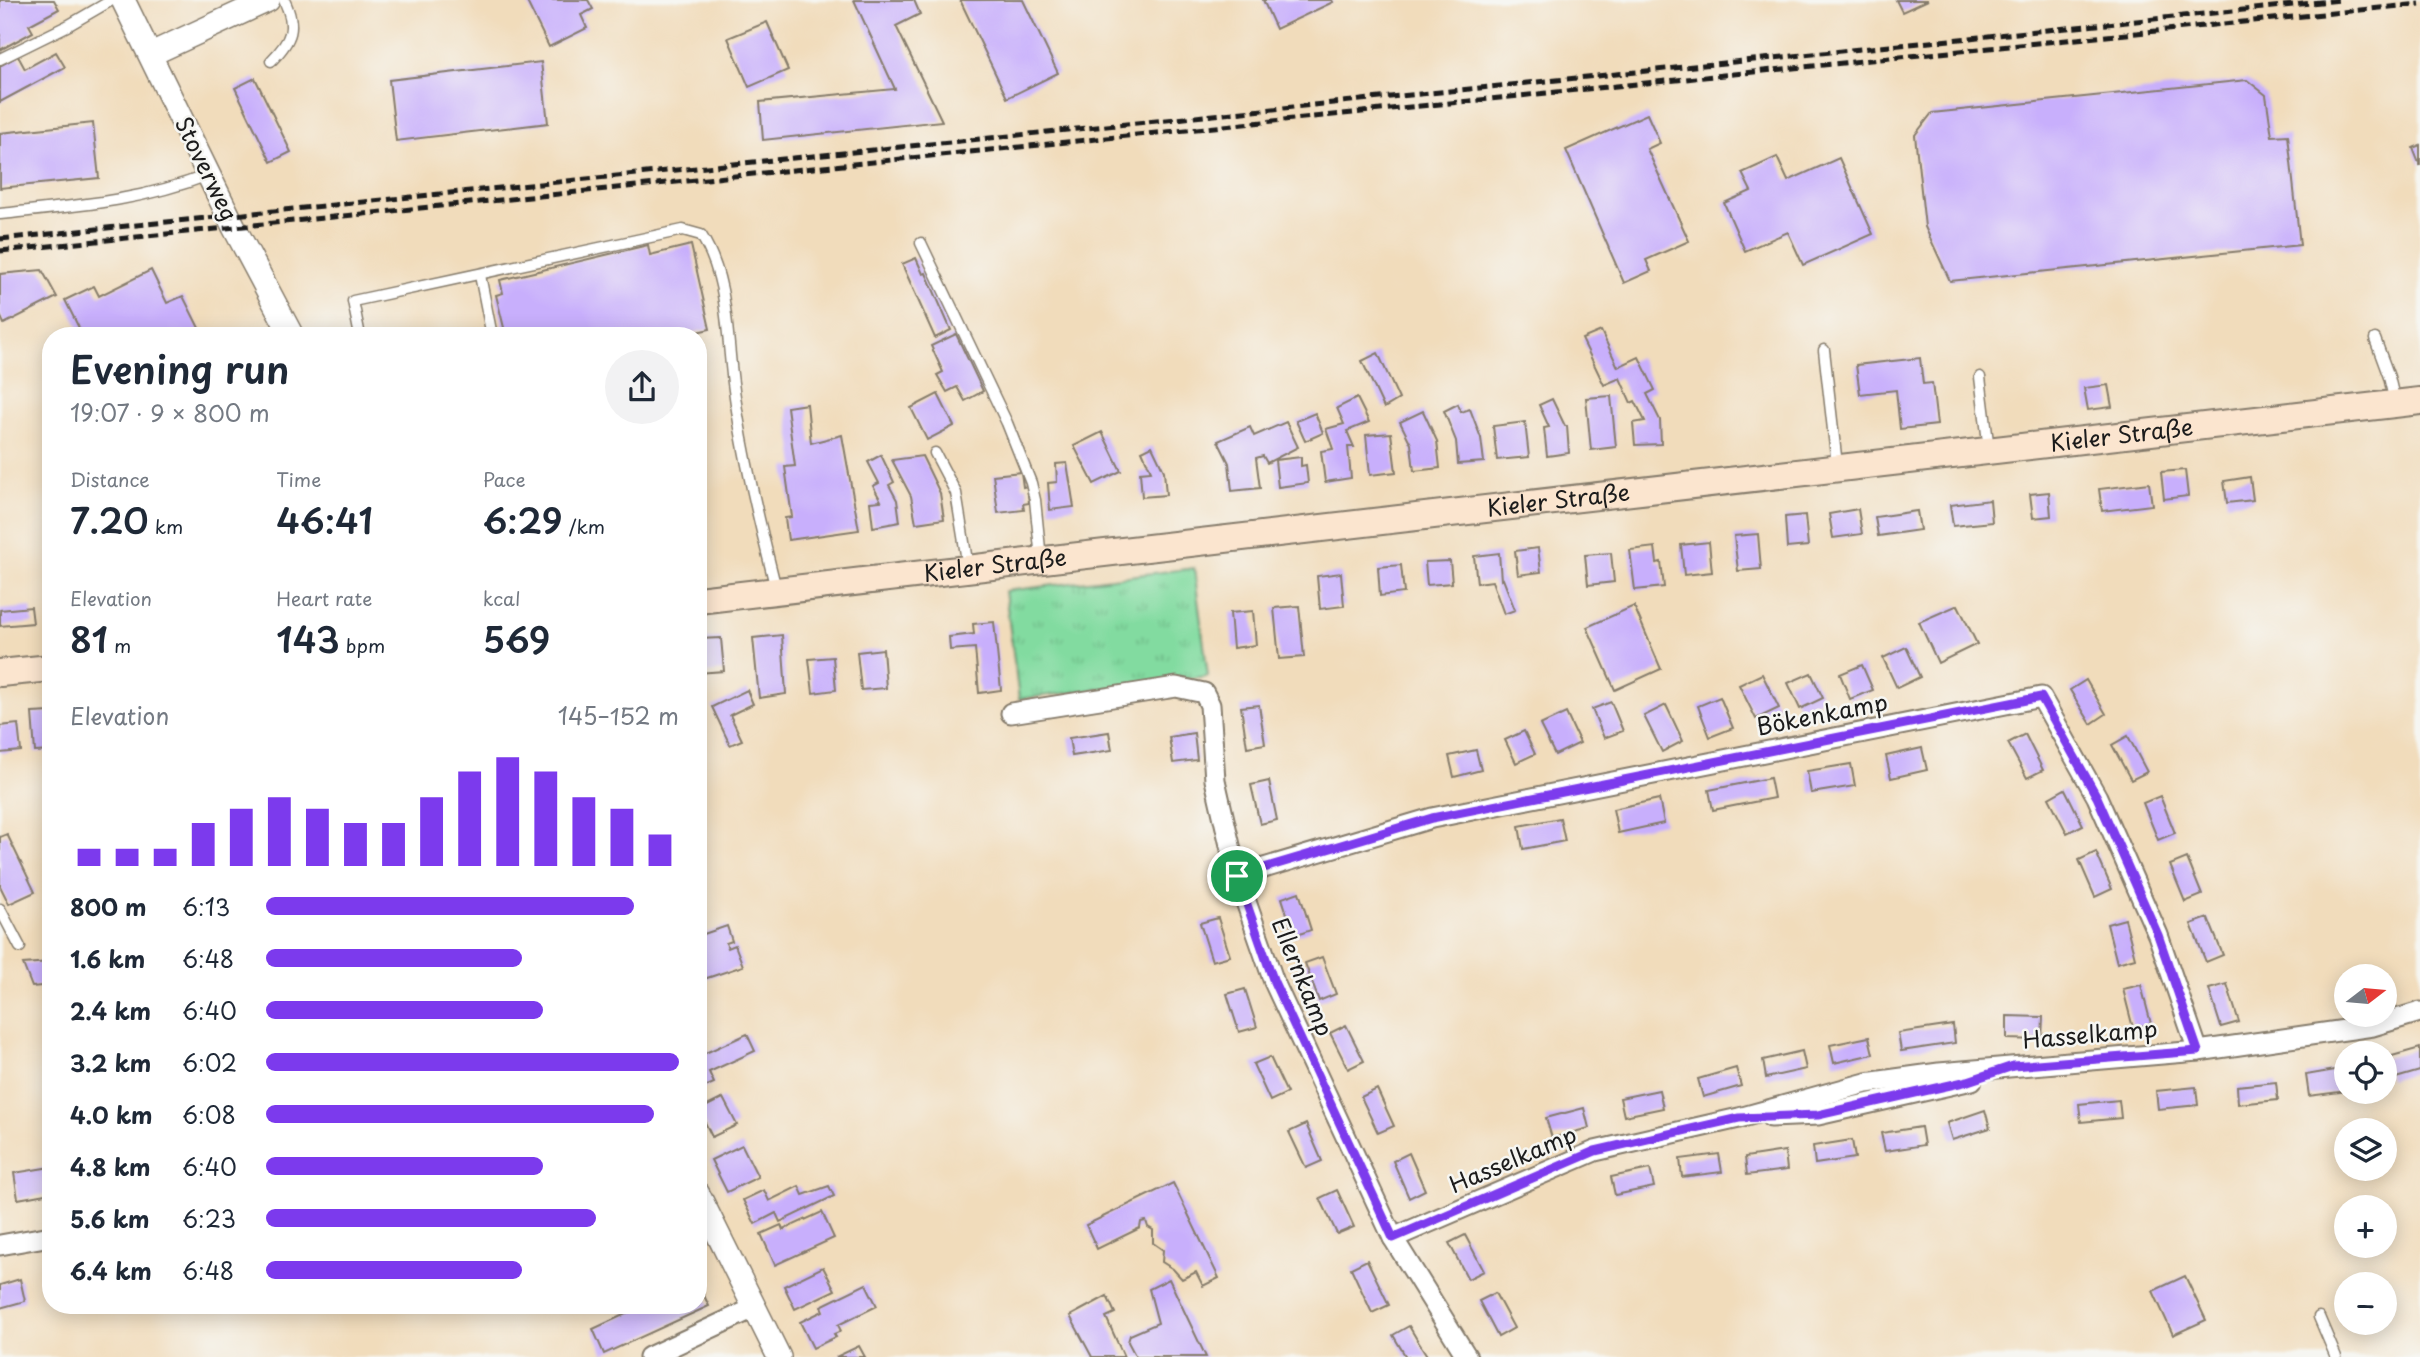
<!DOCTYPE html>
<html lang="en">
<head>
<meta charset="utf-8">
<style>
  body { margin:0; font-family:"Playpen Sans",sans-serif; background:#f2f2f3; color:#1f2937; height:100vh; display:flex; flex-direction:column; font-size:26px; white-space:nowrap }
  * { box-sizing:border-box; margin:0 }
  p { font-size:23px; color:#747a83 }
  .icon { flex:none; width:38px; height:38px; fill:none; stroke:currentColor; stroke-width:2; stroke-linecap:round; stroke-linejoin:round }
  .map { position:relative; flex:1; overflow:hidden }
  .panel { position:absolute; left:42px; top:327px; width:665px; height:987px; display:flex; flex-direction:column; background:#fff; border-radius:28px; box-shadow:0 4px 18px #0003 }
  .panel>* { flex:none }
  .needle { width:46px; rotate:74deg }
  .tools { position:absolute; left:2334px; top:964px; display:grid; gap:14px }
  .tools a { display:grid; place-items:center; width:63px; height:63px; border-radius:50%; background:#fff; box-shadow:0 4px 18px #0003; font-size:35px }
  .pin { position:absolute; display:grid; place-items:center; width:60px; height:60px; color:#fff; margin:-30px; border:4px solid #fff; border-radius:50%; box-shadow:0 2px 7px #0007 }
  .round { display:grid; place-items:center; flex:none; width:74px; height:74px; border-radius:37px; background:#f2f2f3 }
  .overview { display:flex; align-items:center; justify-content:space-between; height:119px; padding:0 28px }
  h1 { font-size:38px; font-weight:600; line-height:52px }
  .stats { display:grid; grid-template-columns:repeat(3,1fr); gap:10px; height:119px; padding:7px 28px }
  .stats div { display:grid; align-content:center }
  .stats b { font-size:35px; font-weight:600 }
  .stats small { font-size:19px; font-weight:400 }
  .stats p { font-size:19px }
  .chart { height:196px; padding:14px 28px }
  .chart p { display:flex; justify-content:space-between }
  .chart svg { width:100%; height:126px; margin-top:7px; stroke:#7c3aed; stroke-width:6 }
  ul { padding:0 28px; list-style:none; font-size:23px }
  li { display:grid; grid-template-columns:112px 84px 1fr; align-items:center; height:52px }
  li i { height:18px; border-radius:9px; background:#7c3aed }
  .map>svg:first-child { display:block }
</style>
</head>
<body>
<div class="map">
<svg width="2420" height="1357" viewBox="0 0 2420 1357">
  <defs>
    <pattern id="park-tufts" width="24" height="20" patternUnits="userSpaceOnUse" patternTransform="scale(1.75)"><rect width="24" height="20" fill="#82dba0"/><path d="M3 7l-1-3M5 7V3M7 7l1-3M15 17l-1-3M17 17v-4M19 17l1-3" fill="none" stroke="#70bb89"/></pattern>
  </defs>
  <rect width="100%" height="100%" fill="#f6f6f2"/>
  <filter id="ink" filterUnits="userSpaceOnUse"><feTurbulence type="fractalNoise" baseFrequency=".0143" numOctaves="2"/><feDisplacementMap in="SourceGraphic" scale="14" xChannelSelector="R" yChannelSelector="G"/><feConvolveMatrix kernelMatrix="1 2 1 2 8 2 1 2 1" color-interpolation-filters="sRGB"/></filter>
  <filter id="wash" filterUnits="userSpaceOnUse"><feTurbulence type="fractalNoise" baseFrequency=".00686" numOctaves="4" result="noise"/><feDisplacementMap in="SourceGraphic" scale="28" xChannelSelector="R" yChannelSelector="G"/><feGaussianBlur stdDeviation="1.57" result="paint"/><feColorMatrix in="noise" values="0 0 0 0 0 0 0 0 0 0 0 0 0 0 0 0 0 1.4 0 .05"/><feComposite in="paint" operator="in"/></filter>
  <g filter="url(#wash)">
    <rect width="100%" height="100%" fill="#f1dcbb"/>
    <!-- park -->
    <path fill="url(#park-tufts)" stroke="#4f7c5e" stroke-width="2" d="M1194,568L1208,676L1019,699L1005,591Z"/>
    <g id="blocks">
      <!-- building -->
      <g fill="#c8affc">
        <path d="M0,0H54L59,9L29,25L33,32L0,50Z"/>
        <path d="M526,0H588L593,9L581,15L587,28L549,47Z"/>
        <path d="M854,0H914L920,14L896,26L942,121L763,140L760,102L895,89Z"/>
        <path d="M960,0H1023L1058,73L1007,98Z"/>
        <path d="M1263,0H1332L1333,2L1276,29Z"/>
        <path d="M1896,0H1928L1902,12Z"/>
        <path d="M767,22L788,70L749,87L728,38Z"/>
        <path d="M56,52L65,67L0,102V66L18,56L25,69Z"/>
        <path d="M541,62L548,123L396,141L389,80Z"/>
        <path d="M255,78L291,152L271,162L235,88Z"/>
        <path d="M2247,80L2266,95L2272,136L2288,135L2300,245L1950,281L1925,227L1915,135L1932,113Z"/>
        <path d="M1647,114L1660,143L1647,149L1689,241L1646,260L1651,271L1624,283L1566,150Z"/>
        <path d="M93,123L99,178L0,188V133Z"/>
        <path d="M2420,145V166L2413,148Z"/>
        <path d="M1777,157L1788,181L1839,158L1873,234L1803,265L1788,232L1745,251L1724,203L1751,191L1742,173Z"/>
        <path d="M648,245L650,255L691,245L710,329L679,336H506L496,295L503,293L500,280Z"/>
        <path d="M916,258L923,274L926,273L951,330L935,338L902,264Z"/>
        <path d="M42,270L57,297L4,324L0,315V274Z"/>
        <path d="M151,270L167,303L183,296L203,336H83L65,300L94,286L99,296Z"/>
        <path d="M1601,331L1618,367L1639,357L1655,390L1647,394L1660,420L1661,444L1635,445L1633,423L1645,421L1635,401L1631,403L1620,378L1604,385L1582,339Z"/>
        <path d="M956,334L983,391L965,401L957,387L947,392L937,375L943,372L931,346Z"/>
        <path d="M1378,353L1399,399L1384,408L1362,361Z"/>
        <path d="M1920,358L1923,384L1932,383L1937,425L1900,429L1896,390L1860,394L1856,365Z"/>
        <path d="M2108,385L2112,407L2088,410L2084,388Z"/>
        <path d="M938,394L954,426L927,440L911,408Z"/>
        <path d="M1611,396L1616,447L1591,450L1586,398Z"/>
        <path d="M1357,398L1369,422L1347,431L1354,447H1348L1351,478L1325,482L1321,451L1333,449L1326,429L1344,424L1337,408Z"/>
        <path d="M1552,399L1565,426H1567L1569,453L1547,456L1544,428L1549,427L1539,405Z"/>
        <path d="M807,404L811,443L842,435L859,530L788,540L785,518L792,517L785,467L795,466L787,407Z"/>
        <path d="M1458,404L1461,412L1470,409L1481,438L1484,462L1458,464L1456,441L1444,411Z"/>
        <path d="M1423,411L1437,441L1440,468L1414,471L1411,444L1400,422Z"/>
        <path d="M1315,413L1323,433L1305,441L1296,421Z"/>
        <path d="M1286,422L1298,447L1267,463L1263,456L1256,458L1260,488L1232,491L1229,463L1218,441L1250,427L1254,436Z"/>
        <path d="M1525,422L1529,457L1497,460L1493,426Z"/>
        <path d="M1102,432L1121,471L1094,484L1074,446Z"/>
        <path d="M1391,433L1396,472L1370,475L1366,435Z"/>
        <path d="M1152,446L1164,471L1166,495L1142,497L1140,472L1151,471L1142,451Z"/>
        <path d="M881,455L894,482L889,485L897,500L900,522L873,527L870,502L881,501L873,486L879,483L868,462Z"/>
        <path d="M922,456L940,493L944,519L916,523L911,496L892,460Z"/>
        <path d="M1301,457V466L1306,465L1308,483L1278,487L1275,460Z"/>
        <path d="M1067,463L1074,507L1050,510L1048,483L1057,482L1056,464Z"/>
        <path d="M2185,470L2188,496L2164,499L2161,472Z"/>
        <path d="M1021,472L1023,487L1027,486L1029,503L1023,504L1024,510L998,513L993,475Z"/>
        <path d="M2250,477L2253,500L2227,503L2224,481Z"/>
        <path d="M2149,483L2152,505L2102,511L2099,489Z"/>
        <path d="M2049,492L2051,516L2033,518L2030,494Z"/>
        <path d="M1990,500L1992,522L1953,526L1950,505Z"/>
        <path d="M1858,509L1862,534L1833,538L1829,514Z"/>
        <path d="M1917,511L1920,530L1878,536L1875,517Z"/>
        <path d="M1805,515L1808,546L1787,548L1785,517Z"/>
        <path d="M1758,534L1761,569L1738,571L1734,536Z"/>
        <path d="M1709,542L1712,572L1684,575L1681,545Z"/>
        <path d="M1655,547L1657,563L1661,562L1664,587L1635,590L1630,550Z"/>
        <path d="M1538,548L1541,572L1518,575L1515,551Z"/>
        <path d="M1499,553L1501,580L1503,579L1515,610L1504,614L1492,581L1477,583L1474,556Z"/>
        <path d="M1611,553L1614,582L1588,585L1585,555Z"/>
        <path d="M1450,561L1452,583L1427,585L1425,562Z"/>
        <path d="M1401,565L1404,593L1380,596L1378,567Z"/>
        <path d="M1341,573L1344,606L1320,609L1317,576Z"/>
        <path d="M1958,605L1977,644L1938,663L1919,622Z"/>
        <path d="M1299,606L1304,657L1279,659L1274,608Z"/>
        <path d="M1634,606L1661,669L1615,690L1587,627Z"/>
        <path d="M31,607L33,623L0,626V610Z"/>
        <path d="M1253,611L1256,645L1233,648L1230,613Z"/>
        <path d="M994,622L1001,690L979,693L975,648L950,650L949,637L974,634L973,624Z"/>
        <path d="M782,635L786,694L759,698L753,638Z"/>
        <path d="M721,638L724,671L698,673V639Z"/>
        <path d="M1906,647L1920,677L1897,688L1883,658Z"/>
        <path d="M883,649L886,688L861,690L857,652Z"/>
        <path d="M833,657L836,690L813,693L809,659Z"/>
        <path d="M1862,665L1873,690L1850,699L1840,674Z"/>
        <path d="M1811,673L1823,698L1800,709L1788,683Z"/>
        <path d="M1762,674L1779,708L1756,719L1739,685Z"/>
        <path d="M2086,680L2106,714L2091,724L2070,690Z"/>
        <path d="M747,690L753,704L730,715L742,740L730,745L712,707Z"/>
        <path d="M1720,697L1733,728L1710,737L1698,706Z"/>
        <path d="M1611,702L1623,731L1604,738L1592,709Z"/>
        <path d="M1259,705L1265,744L1247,747L1241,707Z"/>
        <path d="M1666,705L1683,741L1662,752L1644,716Z"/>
        <path d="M51,712V751L35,752L32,713Z"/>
        <path d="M1566,713L1580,743L1555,755L1540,725Z"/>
        <path d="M18,724L21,751L0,753V726Z"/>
        <path d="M1524,731L1535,754L1516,763L1505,740Z"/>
        <path d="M1109,732L1112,750L1072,756L1069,738Z"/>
        <path d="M1194,733L1197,760L1173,763L1169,737Z"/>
        <path d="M2025,734L2043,770L2027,778L2008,743Z"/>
        <path d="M2128,736L2147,772L2131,780L2112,745Z"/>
        <path d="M1922,748L1927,770L1891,778L1886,756Z"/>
        <path d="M1476,750L1481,770L1454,777L1449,756Z"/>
        <path d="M1851,764L1855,786L1811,793L1807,771Z"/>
        <path d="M1770,778L1774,798L1713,810L1709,790Z"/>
        <path d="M1269,781L1277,820L1260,824L1251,785Z"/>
        <path d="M2065,789L2083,825L2067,833L2049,798Z"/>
        <path d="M2160,796L2175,833L2158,840L2143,803Z"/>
        <path d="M1659,799L1664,823L1618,833L1613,809Z"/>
        <path d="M1560,818L1565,841L1523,849L1519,826Z"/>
        <path d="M7,834L35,892L9,904L0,886V837Z"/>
        <path d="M2096,852L2112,889L2095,897L2079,860Z"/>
        <path d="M2187,858L2202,895L2185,902L2170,865Z"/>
        <path d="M1299,892L1311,930L1294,936L1282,898Z"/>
        <path d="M1218,918L1230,956L1212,961L1200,923Z"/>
        <path d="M2208,918L2223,955L2206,962L2191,924Z"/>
        <path d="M2125,919L2135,958L2117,963L2107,924Z"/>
        <path d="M727,926L732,941L726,943L728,948L735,945L743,966L698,981V936Z"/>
        <path d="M1322,957L1336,994L1319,1001L1305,963Z"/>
        <path d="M51,962V985L32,987L23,964Z"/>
        <path d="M2227,984L2239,1022L2221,1027L2209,989Z"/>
        <path d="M2141,985L2151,1024L2133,1028L2123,989Z"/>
        <path d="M1245,989L1257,1027L1239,1032L1227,994Z"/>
        <path d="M2007,1016L2043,1017L2042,1040L2007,1039Z"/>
        <path d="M1346,1025L1364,1061L1348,1069L1330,1033Z"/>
        <path d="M1953,1025L1955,1043L1901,1051L1898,1033Z"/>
        <path d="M747,1034L755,1051L709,1072L714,1083L698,1090V1062L703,1060L701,1055Z"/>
        <path d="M1869,1037L1873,1054L1834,1063L1830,1045Z"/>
        <path d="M2420,1048V1071L2389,1080L2385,1058Z"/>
        <path d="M1802,1051L1806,1069L1766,1078L1763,1060Z"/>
        <path d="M1270,1057L1287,1093L1270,1101L1253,1064Z"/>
        <path d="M1736,1068L1741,1086L1703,1097L1698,1079Z"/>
        <path d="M2347,1068V1091L2309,1096L2306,1075Z"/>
        <path d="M2276,1082L2278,1100L2238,1104L2237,1086Z"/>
        <path d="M2196,1087L2198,1105L2158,1109L2156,1091Z"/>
        <path d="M1377,1089L1394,1126L1378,1133L1361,1097Z"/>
        <path d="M1659,1090L1663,1108L1624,1116L1620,1098Z"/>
        <path d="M723,1098L737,1125L712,1137L699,1110Z"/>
        <path d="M2119,1100L2121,1118L2081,1122L2079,1104Z"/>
        <path d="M1584,1108L1589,1128L1552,1138L1546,1118Z"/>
        <path d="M1985,1110L1990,1128L1952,1140L1947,1123Z"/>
        <path d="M1306,1124L1322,1161L1306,1168L1289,1132Z"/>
        <path d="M1921,1127L1924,1145L1885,1151L1881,1133Z"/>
        <path d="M1852,1140L1855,1158L1815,1164L1813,1146Z"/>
        <path d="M742,1145L758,1177L727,1192L711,1160Z"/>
        <path d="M1785,1151L1787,1170L1747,1175L1745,1157Z"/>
        <path d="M1409,1153L1425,1190L1409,1198L1393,1161Z"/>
        <path d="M1719,1154L1722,1172L1682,1177L1680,1159Z"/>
        <path d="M51,1167V1193L18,1199L14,1173Z"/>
        <path d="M1650,1169L1654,1187L1615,1195L1611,1177Z"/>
        <path d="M1173,1183L1219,1278L1203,1286L1196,1272L1182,1279L1173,1269L1162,1262L1163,1250L1153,1243V1230L1148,1227L1146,1221L1141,1222L1140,1228L1097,1249L1086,1225Z"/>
        <path d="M799,1186L803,1195L829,1186L834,1196L780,1222L776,1213L755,1224L743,1200L764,1190L769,1201Z"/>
        <path d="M1337,1190L1354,1227L1337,1234L1320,1198Z"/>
        <path d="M822,1212L834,1238L775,1265L761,1234L781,1225L783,1230Z"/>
        <path d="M1465,1235L1484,1271L1468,1279L1449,1243Z"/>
        <path d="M1367,1260L1389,1305L1372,1313L1351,1268Z"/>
        <path d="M823,1267L835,1290L795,1309L784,1286Z"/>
        <path d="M2185,1276L2206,1320L2173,1335L2153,1291Z"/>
        <path d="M20,1279L25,1301L0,1308V1285Z"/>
        <path d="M1169,1279L1178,1298L1206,1357H1136L1128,1342L1130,1335L1158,1323L1149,1289Z"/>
        <path d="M698,1283L709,1306L604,1354L593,1329L643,1306H698Z"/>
        <path d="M866,1284L877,1306L838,1325L841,1331L834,1334L836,1337L813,1348L800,1322L823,1311L821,1306Z"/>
        <path d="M1495,1293L1514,1328L1498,1337L1479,1301Z"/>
        <path d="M1107,1296L1115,1313L1106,1317L1124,1357H1092L1070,1316Z"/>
        <path d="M1409,1326L1419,1343L1428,1357H1406L1393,1335Z"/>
        <path d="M859,1346L865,1357H836Z"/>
      </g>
    </g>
  </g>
  <g filter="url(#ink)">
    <use href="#blocks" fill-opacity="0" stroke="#867c6c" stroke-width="2"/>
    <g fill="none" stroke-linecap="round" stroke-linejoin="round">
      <!-- service casing -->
      <g stroke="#867c6c" stroke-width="13">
        <g id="service">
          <path d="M0,59L69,25L112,0"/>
          <path d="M271,61C292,40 297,27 284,0"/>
          <path d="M0,214C73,206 138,202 208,175"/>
          <path d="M921,243L1007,423L1031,483L1035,500L1041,559"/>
          <path d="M480,275L492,336"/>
          <path d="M360,336L353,301L683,230L701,235C730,280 726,339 734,390C743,455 760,525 776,589"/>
          <path d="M2375,339L2389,377L2395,402"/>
          <path d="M1824,350L1837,465"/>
          <path d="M1980,377L1989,450"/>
          <path d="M935,453L956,493L968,567"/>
          <path d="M0,909L20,947"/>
          <path d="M2319,1317L2336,1357"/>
        </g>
      </g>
      <!-- minor casing -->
      <g stroke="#867c6c" stroke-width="23">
        <g id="minor">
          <path d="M1011,713L1176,687L1204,693L1210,705L1215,780L1237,876L1274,982L1393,1238L1467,1357"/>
          <path d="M1237,876L1432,818L2041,697L2097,797L2158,935L2198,1051"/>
          <path d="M1771,1117L1818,1115L1972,1080"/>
          <path d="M1393,1238L1595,1151L1739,1118L1866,1083L1939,1073L2198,1051L2373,1026L2420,1012"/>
          <path d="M0,1245L51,1236"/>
          <path d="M649,1357L754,1308"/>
        </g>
      </g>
      <!-- tertiary casing -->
      <g stroke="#867c6c" stroke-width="26">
        <g id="tertiary">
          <path d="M123,0L234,227L292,336"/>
          <path d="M151,54L268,0"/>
          <path d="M698,1194L779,1357"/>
        </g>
      </g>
      <!-- secondary casing -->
      <g stroke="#867c6c" stroke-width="30">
        <g id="secondary">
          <path id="s1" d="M698,600L2420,401"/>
          <path d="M0,673L51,668"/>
        </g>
      </g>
      <!-- service -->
      <use href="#service" stroke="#fff" stroke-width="10"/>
      <!-- minor -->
      <use href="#minor" stroke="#fff" stroke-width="19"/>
      <!-- tertiary -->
      <use href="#tertiary" stroke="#fff" stroke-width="23"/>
      <!-- secondary -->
      <use href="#secondary" stroke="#fbe5cf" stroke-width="26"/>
      <!-- rail -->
      <g stroke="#1c1c1c" stroke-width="5" stroke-dasharray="10 5" stroke-linecap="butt">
        <path d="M0,239L2341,0"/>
        <path d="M0,251L2420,4"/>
      </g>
    </g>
  </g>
  <g fill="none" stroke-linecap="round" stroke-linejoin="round" filter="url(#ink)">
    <!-- route casing -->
    <g stroke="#fff" stroke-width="14">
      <path id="route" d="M2041,697L2097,797L2158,935L2198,1051L2013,1066L1968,1081L1818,1115L1739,1118L1595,1151L1393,1238L1274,982L1237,876L1432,818Z"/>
    </g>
    <!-- route -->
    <use href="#route" stroke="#7c3aed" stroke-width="9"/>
  </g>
  <g text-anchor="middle" stroke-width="5" stroke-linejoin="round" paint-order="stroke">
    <!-- street labels -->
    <g font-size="23" fill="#1c1c1c" stroke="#f6f6f2">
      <text transform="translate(206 169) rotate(64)" y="8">Stoverweg</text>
      <text dy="8" stroke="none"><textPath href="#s1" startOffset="1433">Kieler Straße</textPath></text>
      <text dy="8" stroke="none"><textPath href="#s1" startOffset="866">Kieler Straße</textPath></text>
      <text dy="8" stroke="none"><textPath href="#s1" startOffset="299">Kieler Straße</textPath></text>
      <text transform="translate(1822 715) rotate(-11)" y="8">Bökenkamp</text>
      <text transform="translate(1302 977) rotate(68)" y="8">Ellernkamp</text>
      <text transform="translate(2090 1035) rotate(-5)" y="8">Hasselkamp</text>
      <text transform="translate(1513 1160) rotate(-23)" y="8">Hasselkamp</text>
    </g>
  </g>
</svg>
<div class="tools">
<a><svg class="needle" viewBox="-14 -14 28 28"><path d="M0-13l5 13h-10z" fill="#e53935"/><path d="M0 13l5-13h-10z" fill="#747a83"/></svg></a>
<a><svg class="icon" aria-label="locate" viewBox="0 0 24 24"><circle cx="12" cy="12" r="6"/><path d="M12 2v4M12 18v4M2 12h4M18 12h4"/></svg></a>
<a><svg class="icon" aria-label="layers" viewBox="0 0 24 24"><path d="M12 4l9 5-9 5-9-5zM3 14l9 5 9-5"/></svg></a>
<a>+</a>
<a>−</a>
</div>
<div class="pin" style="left:1237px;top:876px;background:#1e9e55"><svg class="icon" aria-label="arrive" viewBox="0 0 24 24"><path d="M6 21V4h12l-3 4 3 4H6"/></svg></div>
<section class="panel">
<div class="overview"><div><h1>Evening run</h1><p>19:07 · 9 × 800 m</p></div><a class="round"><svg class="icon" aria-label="share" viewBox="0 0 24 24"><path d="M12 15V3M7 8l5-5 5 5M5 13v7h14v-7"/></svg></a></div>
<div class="stats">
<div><p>Distance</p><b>7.20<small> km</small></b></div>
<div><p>Time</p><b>46:41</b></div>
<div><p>Pace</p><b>6:29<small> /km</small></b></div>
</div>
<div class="stats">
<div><p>Elevation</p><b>81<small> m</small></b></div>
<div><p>Heart rate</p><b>143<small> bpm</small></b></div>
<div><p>kcal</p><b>569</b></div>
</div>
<div class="chart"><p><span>Elevation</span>145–152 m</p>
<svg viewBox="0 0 160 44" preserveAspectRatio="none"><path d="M5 44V38M15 44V38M25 44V38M35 44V29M45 44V24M55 44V20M65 44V24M75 44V29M85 44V29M95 44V20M105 44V11M115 44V6M125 44V11M135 44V20M145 44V24M155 44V33"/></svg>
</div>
<ul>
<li><b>800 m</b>6:13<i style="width:89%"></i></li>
<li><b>1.6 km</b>6:48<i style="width:62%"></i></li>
<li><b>2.4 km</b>6:40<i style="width:67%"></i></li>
<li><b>3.2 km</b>6:02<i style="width:100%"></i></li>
<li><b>4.0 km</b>6:08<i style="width:94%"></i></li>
<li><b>4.8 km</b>6:40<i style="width:67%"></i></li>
<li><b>5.6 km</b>6:23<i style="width:80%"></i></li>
<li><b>6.4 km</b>6:48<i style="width:62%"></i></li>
</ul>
</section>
</div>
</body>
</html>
